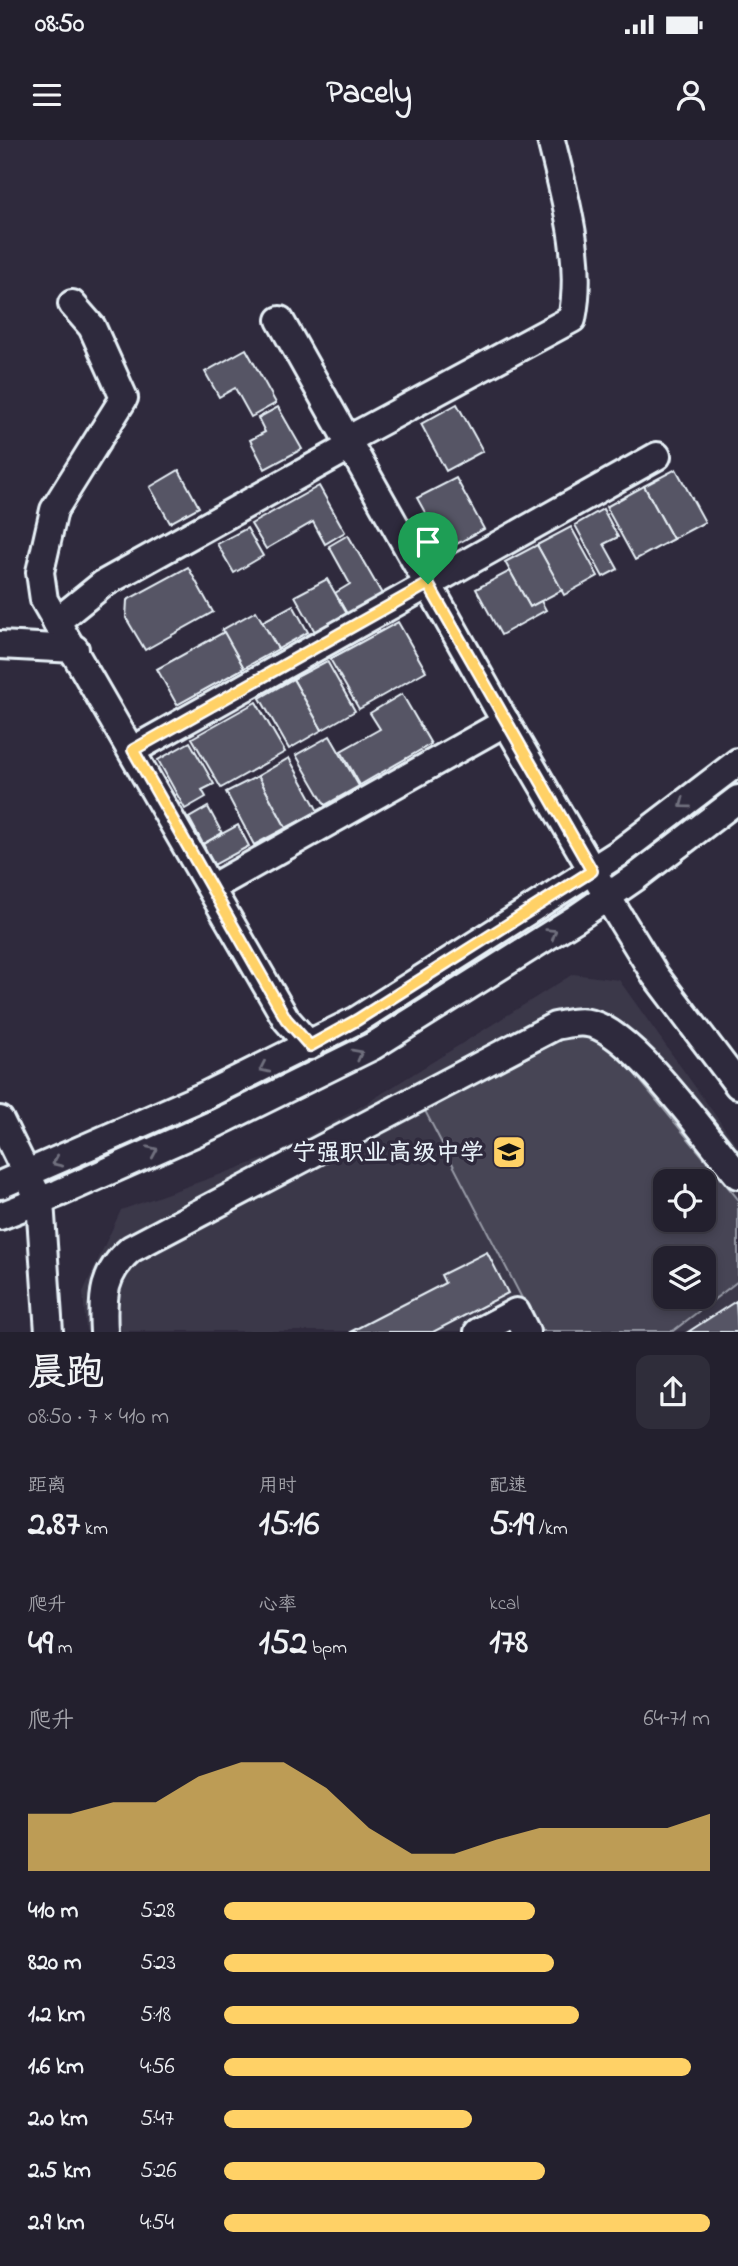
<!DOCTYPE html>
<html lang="zh">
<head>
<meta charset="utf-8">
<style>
  body { margin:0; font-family:"Indie Flower","LXGW WenKai TC",sans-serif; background:#2f2d3a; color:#f1f3f6; height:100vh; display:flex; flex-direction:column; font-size:26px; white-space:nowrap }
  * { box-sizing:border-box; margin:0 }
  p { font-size:23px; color:#a3a3aa }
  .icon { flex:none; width:38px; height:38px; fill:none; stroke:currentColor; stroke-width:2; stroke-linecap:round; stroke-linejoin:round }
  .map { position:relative; height:1192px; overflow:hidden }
  .drawer { display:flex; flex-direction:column; background:#23202e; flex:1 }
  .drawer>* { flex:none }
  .buttons { position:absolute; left:653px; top:1029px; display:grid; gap:14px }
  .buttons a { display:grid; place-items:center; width:63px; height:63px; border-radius:14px; background:#23202e; box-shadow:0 4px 10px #0003,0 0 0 2px #403e4a; font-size:35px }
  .pin { position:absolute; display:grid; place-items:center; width:60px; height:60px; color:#fff; margin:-72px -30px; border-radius:50% 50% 50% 0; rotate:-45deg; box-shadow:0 0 7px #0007 }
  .pin .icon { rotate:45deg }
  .round { display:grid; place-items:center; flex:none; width:74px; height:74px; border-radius:14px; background:#2f2d3a }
  .summary { display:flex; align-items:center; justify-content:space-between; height:119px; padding:0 28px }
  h1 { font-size:38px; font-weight:700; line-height:52px }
  .figures { display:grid; grid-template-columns:repeat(3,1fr); gap:10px; height:119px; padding:7px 28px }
  .figures div { display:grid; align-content:center }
  .figures b { font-size:35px; font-weight:700 }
  .figures small { font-size:19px; font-weight:400 }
  .figures p { font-size:19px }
  .chart { height:196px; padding:14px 28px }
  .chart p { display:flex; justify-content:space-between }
  .chart svg { width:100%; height:126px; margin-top:7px; fill:#ffd166; opacity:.7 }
  ul { padding:0 28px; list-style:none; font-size:23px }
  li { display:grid; grid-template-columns:112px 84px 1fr; align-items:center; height:52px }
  li i { height:18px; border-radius:9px; background:#ffd166 }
  .status { display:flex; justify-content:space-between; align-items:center; height:49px; padding:0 35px; background:#23202e; direction:ltr }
  .status svg { height:19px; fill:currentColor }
  header { display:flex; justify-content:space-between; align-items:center; height:91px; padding:0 28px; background:#23202e; font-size:32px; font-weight:700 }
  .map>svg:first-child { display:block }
</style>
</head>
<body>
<div class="status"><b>08:50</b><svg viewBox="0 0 49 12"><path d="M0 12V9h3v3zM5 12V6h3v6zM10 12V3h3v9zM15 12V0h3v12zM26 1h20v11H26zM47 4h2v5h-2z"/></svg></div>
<header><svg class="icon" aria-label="menu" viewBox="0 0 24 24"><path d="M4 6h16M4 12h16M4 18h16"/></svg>Pacely<svg class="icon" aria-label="person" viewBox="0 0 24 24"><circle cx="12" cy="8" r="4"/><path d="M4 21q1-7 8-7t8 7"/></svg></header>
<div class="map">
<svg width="738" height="1192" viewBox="0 0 738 1192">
  <rect width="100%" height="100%" fill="#2f2a3d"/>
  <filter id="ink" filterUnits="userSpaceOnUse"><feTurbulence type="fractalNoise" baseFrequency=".0143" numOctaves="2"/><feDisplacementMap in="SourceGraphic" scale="14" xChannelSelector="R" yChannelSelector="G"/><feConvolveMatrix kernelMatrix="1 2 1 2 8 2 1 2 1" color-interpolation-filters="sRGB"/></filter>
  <g filter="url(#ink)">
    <!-- built -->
    <path fill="#3b3749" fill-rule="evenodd" d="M573,834L619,840L738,1007V1191H86L83,1152L121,1070L272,1016L362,966ZM665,1041H704V1080H665ZM665,1118H704V1157H665Z"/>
    <!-- green -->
    <path fill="#464455" stroke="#979aa6" stroke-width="2" fill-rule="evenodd" d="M568,892L594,895L615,910L738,1059V1141L673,1191H539L422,965ZM665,1041H704V1080H665ZM665,1118H704V1157H665Z"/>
    <!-- building -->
    <g fill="#575565" stroke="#e8f1f8" stroke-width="2">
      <path d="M246,209L276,263L251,277L235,248L219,257L205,232Z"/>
      <path d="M457,264L483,311L446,331L421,284Z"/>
      <path d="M278,267L302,309L265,329L250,300L265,292L258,278Z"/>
      <path d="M676,329L705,382L673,399L644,346Z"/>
      <path d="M179,330L199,367L170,383L150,347Z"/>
      <path d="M456,338L484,389L446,410L417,358Z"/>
      <path d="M319,346L345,392L325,404L313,382L266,409L251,384Z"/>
      <path d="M644,346L673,399L635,420L606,367Z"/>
      <path d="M603,369L618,397L604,404L618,429L603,437L575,385Z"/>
      <path d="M571,387L598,436L564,455L537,405Z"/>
      <path d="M247,388L263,416L234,433L217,404Z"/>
      <path d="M348,395L382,454L347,474L335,453L350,444L329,406Z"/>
      <path d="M537,405L562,450L530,467L505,422Z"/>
      <path d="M188,427L213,472L145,510L126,478L127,460Z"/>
      <path d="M510,431L530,467L541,461L546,470L501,495L476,449Z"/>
      <path d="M327,439L347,474L315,492L295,456Z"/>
      <path d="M293,465L308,492L278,509L262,482Z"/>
      <path d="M256,471L278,509L244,528L222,490Z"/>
      <path d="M398,482L426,531L359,569L330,519Z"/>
      <path d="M224,492L244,528L177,565L157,529Z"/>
      <path d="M327,521L355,571L322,590L293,539Z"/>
      <path d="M293,539L322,590L289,609L260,558Z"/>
      <path d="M402,554L431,604L360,645L341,611L380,589L370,573Z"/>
      <path d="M256,562L285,612L221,648L192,598Z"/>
      <path d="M330,596L359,646L325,665L296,615Z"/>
      <path d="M190,602L214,644L202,650L206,657L185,669L158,620Z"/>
      <path d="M289,618L318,671L286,688L258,636Z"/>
      <path d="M258,636L286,688L254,705L226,652Z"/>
      <path d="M208,667L222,693L203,704L189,678Z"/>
      <path d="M238,685L249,706L214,725L203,704Z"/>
      <path d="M487,1112L508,1153L433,1192H350L445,1143L441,1135Z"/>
      <path d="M736,1161L738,1192H688Z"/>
    </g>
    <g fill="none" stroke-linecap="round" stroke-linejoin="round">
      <!-- minor casing -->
      <g stroke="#e8f1f8" stroke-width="32">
        <g id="minor">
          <path d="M72,164L92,187L124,258L54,370L40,432L44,460L286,879L310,906"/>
          <path d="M280,180L497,567L617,773L655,835L738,945"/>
          <path d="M347,300L572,179C584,121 565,57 551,0"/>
          <path d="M56,482L103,444L351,306"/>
          <path d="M0,505L75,509"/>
          <path d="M133,610L657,316"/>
          <path d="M211,748L506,582"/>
          <path d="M0,980L40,1061L49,1192"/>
          <path d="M0,1045L204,956L357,880L619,713L738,622"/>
          <path d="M0,1076L59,1053L217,983L373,906L575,779L636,737L738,659"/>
          <path d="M104,1192C102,1156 103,1133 131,1109L555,886C567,884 579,880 592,884C636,896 707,998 738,1035"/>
          <path d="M478,1192L516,1172L526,1192"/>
        </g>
      </g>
      <!-- minor -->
      <use href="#minor" stroke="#2f2a3d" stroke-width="26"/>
    </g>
    <!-- one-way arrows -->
    <defs><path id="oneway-chevron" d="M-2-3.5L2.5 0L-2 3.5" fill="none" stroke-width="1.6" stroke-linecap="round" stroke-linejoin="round" transform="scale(1.75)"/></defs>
    <g stroke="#70707e">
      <use href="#oneway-chevron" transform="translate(684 664) rotate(143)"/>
      <use href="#oneway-chevron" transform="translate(552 793) rotate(-32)"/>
      <use href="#oneway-chevron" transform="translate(358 914) rotate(-28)"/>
      <use href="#oneway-chevron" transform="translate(264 928) rotate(155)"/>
      <use href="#oneway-chevron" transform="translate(153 1011) rotate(-24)"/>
      <use href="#oneway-chevron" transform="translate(57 1022) rotate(156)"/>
    </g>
  </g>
  <g fill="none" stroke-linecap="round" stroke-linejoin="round" filter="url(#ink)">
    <!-- route casing -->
    <g stroke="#fff" stroke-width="14">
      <path id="route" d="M428,444L592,731L357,880L310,906L286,879L133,610Z"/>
    </g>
    <!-- route -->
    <use href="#route" stroke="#ffd166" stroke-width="9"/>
  </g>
  <!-- icons -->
  <defs>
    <g id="school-square" transform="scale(1.75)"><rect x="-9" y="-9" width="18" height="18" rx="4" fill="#ffd166" stroke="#2f2a3d"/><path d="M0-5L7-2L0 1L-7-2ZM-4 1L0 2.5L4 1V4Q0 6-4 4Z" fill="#111"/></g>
  </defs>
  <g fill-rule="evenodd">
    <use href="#school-square" x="509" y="1012"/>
  </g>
  <g text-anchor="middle" stroke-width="7" stroke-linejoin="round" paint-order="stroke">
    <!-- poi labels -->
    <g font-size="24" font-weight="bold" fill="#e8f1f8" stroke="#2f2a3d" text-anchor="end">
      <text x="484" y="1020">宁强职业高级中学</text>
    </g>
  </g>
</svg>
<div class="buttons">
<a><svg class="icon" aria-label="locate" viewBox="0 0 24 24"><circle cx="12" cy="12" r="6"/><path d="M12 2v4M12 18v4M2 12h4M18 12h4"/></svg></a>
<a><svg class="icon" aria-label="layers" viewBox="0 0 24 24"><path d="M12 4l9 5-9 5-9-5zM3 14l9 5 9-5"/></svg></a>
</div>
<div class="pin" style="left:428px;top:444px;background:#1e9e55"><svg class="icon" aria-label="arrive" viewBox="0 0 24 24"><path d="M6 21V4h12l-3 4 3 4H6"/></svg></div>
</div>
<section class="drawer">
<div class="summary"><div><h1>晨跑</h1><p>08:50 · 7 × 410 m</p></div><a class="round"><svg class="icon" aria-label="share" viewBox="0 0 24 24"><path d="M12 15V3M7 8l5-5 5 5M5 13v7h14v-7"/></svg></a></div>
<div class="figures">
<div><p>距离</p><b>2.87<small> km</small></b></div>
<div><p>用时</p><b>15:16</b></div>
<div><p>配速</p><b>5:19<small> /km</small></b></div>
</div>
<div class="figures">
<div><p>爬升</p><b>49<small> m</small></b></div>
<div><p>心率</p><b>152<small> bpm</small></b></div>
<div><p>kcal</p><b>178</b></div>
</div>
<div class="chart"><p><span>爬升</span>64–71 m</p>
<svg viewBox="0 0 160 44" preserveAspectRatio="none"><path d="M0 44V24L10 24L20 20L30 20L40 11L50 6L60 6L70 15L80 29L90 38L100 38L110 33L120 29L130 29L140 29L150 29L160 24V44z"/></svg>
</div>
<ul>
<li><b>410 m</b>5:28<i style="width:64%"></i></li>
<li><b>820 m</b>5:23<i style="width:68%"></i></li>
<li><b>1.2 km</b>5:18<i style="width:73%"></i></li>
<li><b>1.6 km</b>4:56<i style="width:96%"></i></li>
<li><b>2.0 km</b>5:47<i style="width:51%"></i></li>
<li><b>2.5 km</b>5:26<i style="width:66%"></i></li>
<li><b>2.9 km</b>4:54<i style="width:100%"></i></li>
</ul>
</section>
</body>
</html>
